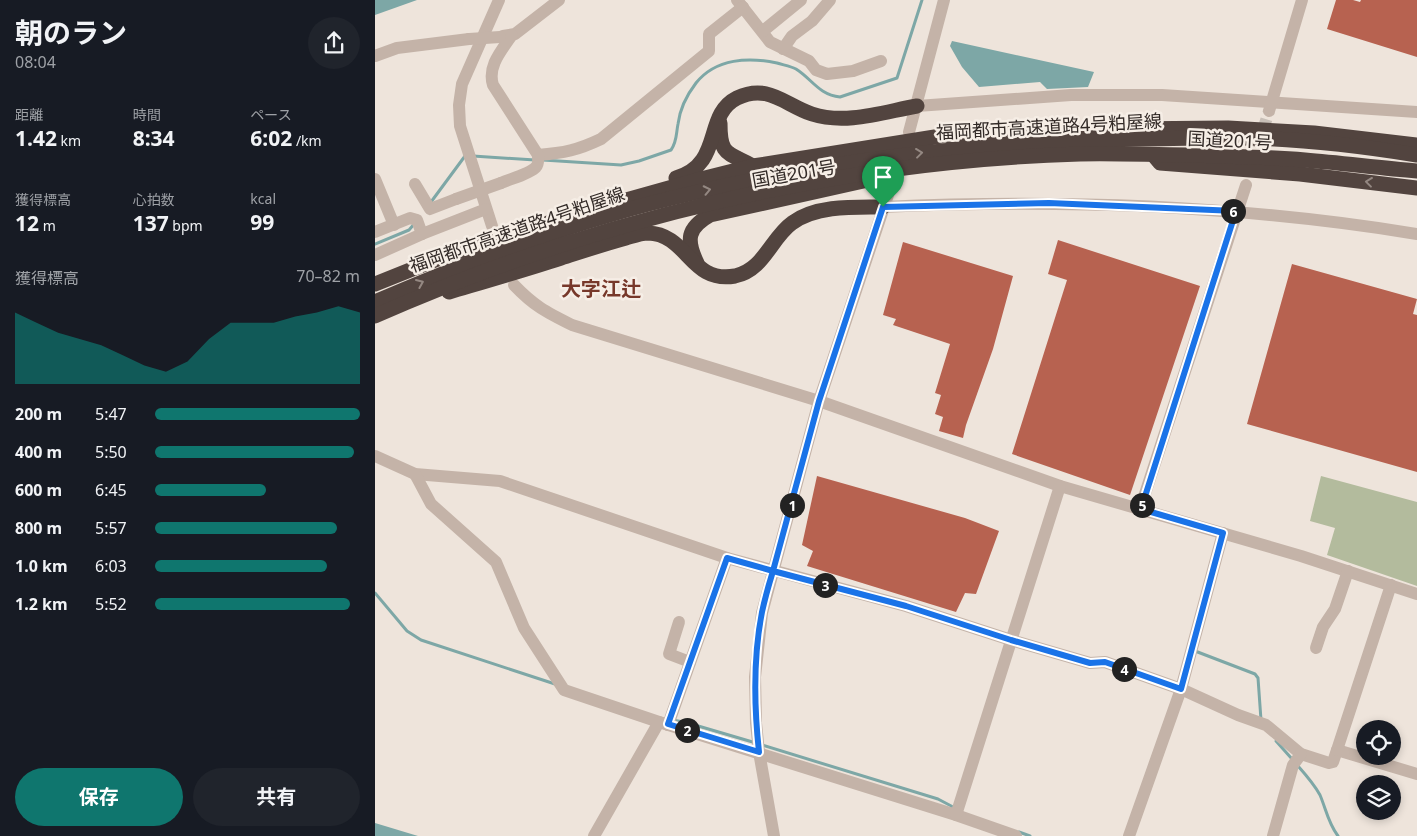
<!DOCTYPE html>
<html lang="ja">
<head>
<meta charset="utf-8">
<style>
  body { margin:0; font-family:"Noto Sans","Noto Sans JP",sans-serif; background:#20242c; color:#f1f3f6; height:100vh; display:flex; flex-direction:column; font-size:19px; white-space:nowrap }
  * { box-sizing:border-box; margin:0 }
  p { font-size:16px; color:#9ea1a6 }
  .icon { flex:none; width:28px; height:28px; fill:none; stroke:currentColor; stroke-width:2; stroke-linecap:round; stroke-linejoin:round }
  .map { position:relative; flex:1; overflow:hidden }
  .panel { display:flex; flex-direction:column; background:#171b24; width:375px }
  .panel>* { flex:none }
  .fabs { position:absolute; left:981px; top:720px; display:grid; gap:10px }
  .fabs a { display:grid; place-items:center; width:45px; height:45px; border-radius:50%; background:#171b24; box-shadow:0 2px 8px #0003; font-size:25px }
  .pin { position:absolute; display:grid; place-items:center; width:42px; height:42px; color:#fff; margin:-51px -21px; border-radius:50% 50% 50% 0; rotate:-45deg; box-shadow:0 0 5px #0007 }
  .pin .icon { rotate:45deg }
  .km { position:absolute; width:25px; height:25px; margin:-12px; border-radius:50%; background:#222; color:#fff; font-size:14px; line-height:25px; text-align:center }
  .round { display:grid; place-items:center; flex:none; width:52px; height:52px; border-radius:26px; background:#20242c }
  .headline { display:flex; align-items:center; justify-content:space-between; height:85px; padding:0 15px }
  h1 { font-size:28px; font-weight:700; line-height:38px }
  .stats { display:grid; grid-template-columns:repeat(3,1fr); gap:8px; height:85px; padding:5px 15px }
  .stats div { display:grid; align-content:center }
  .stats b { font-size:21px; font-weight:700 }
  .stats small { font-size:14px; font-weight:400 }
  .stats p { font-size:14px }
  .chart { height:140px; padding:10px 15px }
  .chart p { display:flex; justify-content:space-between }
  .chart svg { width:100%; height:90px; margin-top:5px; fill:#0f766e; opacity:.7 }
  .button { display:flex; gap:10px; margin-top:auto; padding:10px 15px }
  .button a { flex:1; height:58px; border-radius:30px; background:#0f766e; color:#fff; font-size:20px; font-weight:700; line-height:58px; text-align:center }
  .button a+a { background:#20242c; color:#f1f3f6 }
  ul { padding:0 15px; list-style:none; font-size:16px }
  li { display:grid; grid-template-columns:80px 60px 1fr; align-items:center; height:38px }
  li i { height:12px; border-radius:6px; background:#0f766e }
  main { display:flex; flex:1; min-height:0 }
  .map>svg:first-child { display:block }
</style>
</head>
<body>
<main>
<section class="panel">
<div class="headline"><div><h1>朝のラン</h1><p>08:04</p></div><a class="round"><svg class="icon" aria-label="share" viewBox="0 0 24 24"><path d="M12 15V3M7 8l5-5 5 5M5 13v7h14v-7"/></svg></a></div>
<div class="stats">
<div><p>距離</p><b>1.42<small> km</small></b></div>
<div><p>時間</p><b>8:34</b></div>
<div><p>ペース</p><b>6:02<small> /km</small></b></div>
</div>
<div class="stats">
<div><p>獲得標高</p><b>12<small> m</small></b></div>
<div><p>心拍数</p><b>137<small> bpm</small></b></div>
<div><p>kcal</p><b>99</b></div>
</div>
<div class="chart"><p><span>獲得標高</span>70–82 m</p>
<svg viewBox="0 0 160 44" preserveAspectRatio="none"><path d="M0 44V9L10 14L20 19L30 22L40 25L50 30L60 35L70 38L80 33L90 22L100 14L110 14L120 14L130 11L140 9L150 6L160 9V44z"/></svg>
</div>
<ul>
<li><b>200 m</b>5:47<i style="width:100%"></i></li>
<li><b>400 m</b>5:50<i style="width:97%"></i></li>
<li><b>600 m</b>6:45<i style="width:54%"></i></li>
<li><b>800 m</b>5:57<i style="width:89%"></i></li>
<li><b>1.0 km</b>6:03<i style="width:84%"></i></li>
<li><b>1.2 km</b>5:52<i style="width:95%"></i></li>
</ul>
<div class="button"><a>保存</a><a>共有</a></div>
</section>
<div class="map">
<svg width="1042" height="836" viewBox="0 0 1042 836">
  <rect width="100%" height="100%" fill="#eee4db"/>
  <!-- green -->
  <path fill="#b3bb9d" d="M946,476L1042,502V586L952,555L960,528L935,521Z"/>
  <!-- water -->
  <g fill="#7da7a6">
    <path d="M0,0H42L0,15Z"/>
    <path d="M577,41L719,72L713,87L672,89L665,82L604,87L587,67L575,46Z"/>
    <path d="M0,823L43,836H0Z"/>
  </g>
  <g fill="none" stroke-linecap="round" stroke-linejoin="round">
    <!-- stream -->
    <g stroke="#7da7a6" stroke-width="3">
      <path d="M98,156L160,160"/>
      <path d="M168,160L246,165L264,161L296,150C302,142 301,134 303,124C305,108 311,96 321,83C341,58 374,57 402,63C408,65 415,66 421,69C437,79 444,95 465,97L522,78L547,0"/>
      <path d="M56,202L90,156H92"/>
      <path d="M0,244L34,230L40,223"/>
      <path d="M0,593L32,631L46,640L180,684"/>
      <path d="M820,651L880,674L883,678L886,720"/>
      <path d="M298,720L313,723L381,743"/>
      <path d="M901,741L917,759"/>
      <path d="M387,745L563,799L580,808"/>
      <path d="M923,766C931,775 939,784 945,795C951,809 953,823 963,836"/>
      <path d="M644,832L655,836"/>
    </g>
  </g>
  <!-- building -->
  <g fill="#b76250">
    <path d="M961,0H978L985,2L986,0H1042V57L952,29Z"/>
    <path d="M683,240L825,286L755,495L637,454L692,280L673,274Z"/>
    <path d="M528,242L638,276L618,349L591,425L588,438L564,431L568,417L560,414L566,395L560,393L575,344L518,325L521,319L508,315Z"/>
    <path d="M917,264L1042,299L1038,314L1042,315V472L872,424Z"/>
    <path d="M442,476L590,518L624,531L601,594L590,593L581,612L432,566L438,551L427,545Z"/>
  </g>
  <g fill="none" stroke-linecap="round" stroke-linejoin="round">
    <!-- minor-tunnel -->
    <path stroke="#c8bfb7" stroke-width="12" stroke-dasharray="12 6" stroke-linecap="butt" d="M877,165L894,111"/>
    <!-- minor -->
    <g stroke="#c4b3a8" stroke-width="12">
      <path d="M362,0L395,42L434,61L441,70L452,74L478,71L506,61"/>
      <path d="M388,31L426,0"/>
      <path d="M128,36L140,34L184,0"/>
      <path d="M408,49L417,36L437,21L455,0"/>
      <path d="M0,56L22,48L94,39"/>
      <path d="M542,106L696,95H787L1042,112"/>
      <path d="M894,111L927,0"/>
      <path d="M534,132L569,0"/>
      <path d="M163,155C189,153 203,150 226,139L334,51V34L368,7"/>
      <path d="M0,179L19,225"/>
      <path d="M126,183C135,179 155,174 161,167C164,164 163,159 163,155L118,85C112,66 127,50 137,35"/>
      <path d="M40,184L55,209L81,199"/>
      <path d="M508,207C687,199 866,205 1042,234"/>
      <path d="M117,226L85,126L84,105L87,84L124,0"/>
      <path d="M0,232L35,218L42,220L47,234"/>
      <path d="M0,255L47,234L111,209"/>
      <path d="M139,285C159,306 171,312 197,325L444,401L685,486L926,556L1042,594"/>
      <path d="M0,456L40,474L125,481L352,558L531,606L636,640L715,663L730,662L806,689L863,715L891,725L926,754L954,763L958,762L962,750L1042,774"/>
      <path d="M40,474L56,504L121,562L149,628L189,690L284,722L581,815L641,836"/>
      <path d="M765,509L871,185"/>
      <path d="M304,622L294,654L315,662"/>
      <path d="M941,648L948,627L960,609L973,571"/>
      <path d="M293,725L352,558"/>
      <path d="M962,750L1016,585"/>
      <path d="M581,815L685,486"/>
      <path d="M219,836L284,722"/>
      <path d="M399,836L384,752L381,723L380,677L387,613L444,401L517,183"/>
      <path d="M754,836L806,689L848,533"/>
      <path d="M898,836L918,765L926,754"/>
    </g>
    <!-- highway -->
    <g stroke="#52443f" stroke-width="15">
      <path d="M345,123C345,156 352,152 378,166"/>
      <path d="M780,157L785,163L925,174L1042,188"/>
      <path d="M301,178C349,164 328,115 362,98C393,83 410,105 437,114C471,125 508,112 542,106"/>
      <path d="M322,263C311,240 312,228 335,215L502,178"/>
      <path d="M0,284L70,256L147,232L187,218L326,179L378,166L566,136L746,129L853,128L939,133L1042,145"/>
      <path d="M74,292C111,281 149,270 186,258C208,251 229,244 251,238C258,236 266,233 273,233C313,234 315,284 360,276C389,270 396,238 417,223C441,205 480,207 508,207"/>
    </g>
    <!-- minor-bridge -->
    <g stroke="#c4b3a8" stroke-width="12">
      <path d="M94,39L125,37"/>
      <path d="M81,199L126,183"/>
    </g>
    <!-- highway-bridge -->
    <g stroke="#52443f" stroke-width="15">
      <path d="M0,302C95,261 192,224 293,199C449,160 609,141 770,139C804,139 838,137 872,138C928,139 986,146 1042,155"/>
      <path d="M0,316C219,219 465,161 705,154C741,153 777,155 812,155C852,156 891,157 930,160C967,163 1005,168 1042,171"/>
    </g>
  </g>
  <!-- one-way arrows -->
  <defs><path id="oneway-chevron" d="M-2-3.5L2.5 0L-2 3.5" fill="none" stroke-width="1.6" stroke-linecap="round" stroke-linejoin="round" transform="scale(1.25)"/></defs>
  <g stroke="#948882">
    <use href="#oneway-chevron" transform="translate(544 153) rotate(-7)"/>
    <use href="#oneway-chevron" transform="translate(994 182) rotate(-173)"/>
    <use href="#oneway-chevron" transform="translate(332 190) rotate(-12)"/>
    <use href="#oneway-chevron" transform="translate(45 283) rotate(-23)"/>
  </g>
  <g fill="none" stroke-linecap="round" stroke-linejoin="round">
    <!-- route casing -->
    <g stroke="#fff" stroke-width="10">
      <path id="route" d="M508,207L444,401L398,571L352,558L293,724L384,752C379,706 378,658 387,612C390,598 394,584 398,571L531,606L636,640L715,663L730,662L806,689L848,533L766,509L861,211L674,203L508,207"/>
    </g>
    <!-- route -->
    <use href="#route" stroke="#1a73e8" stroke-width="6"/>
  </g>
  <g text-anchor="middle" stroke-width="5" stroke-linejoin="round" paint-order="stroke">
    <!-- street labels -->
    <g font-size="18" fill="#322a27" stroke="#f6eee6">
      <text transform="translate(674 127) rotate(-3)" y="6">福岡都市高速道路4号粕屋線</text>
      <text transform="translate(855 141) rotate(3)" y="6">国道201号</text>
      <text transform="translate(419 174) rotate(-10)" y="6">国道201号</text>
      <text transform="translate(142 230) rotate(-19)" y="6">福岡都市高速道路4号粕屋線</text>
    </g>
    <!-- quarter labels -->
    <g font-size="20" font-weight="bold" fill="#77382a" stroke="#f6eee6">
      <text x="226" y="296">大字江辻</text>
    </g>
  </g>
</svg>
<div class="fabs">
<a><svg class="icon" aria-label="locate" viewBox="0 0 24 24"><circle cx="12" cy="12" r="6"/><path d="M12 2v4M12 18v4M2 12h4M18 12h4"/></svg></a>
<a><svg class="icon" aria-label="layers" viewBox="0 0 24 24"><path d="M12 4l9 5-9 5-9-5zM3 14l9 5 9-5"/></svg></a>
</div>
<div class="pin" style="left:508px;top:207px;background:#1e9e55"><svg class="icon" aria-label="arrive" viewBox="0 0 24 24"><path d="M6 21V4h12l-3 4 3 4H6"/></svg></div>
<b class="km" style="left:417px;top:505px">1</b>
<b class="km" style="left:312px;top:730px">2</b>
<b class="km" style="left:450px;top:585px">3</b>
<b class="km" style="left:749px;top:669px">4</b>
<b class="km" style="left:767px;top:505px">5</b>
<b class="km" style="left:858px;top:211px">6</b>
</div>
</main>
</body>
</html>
